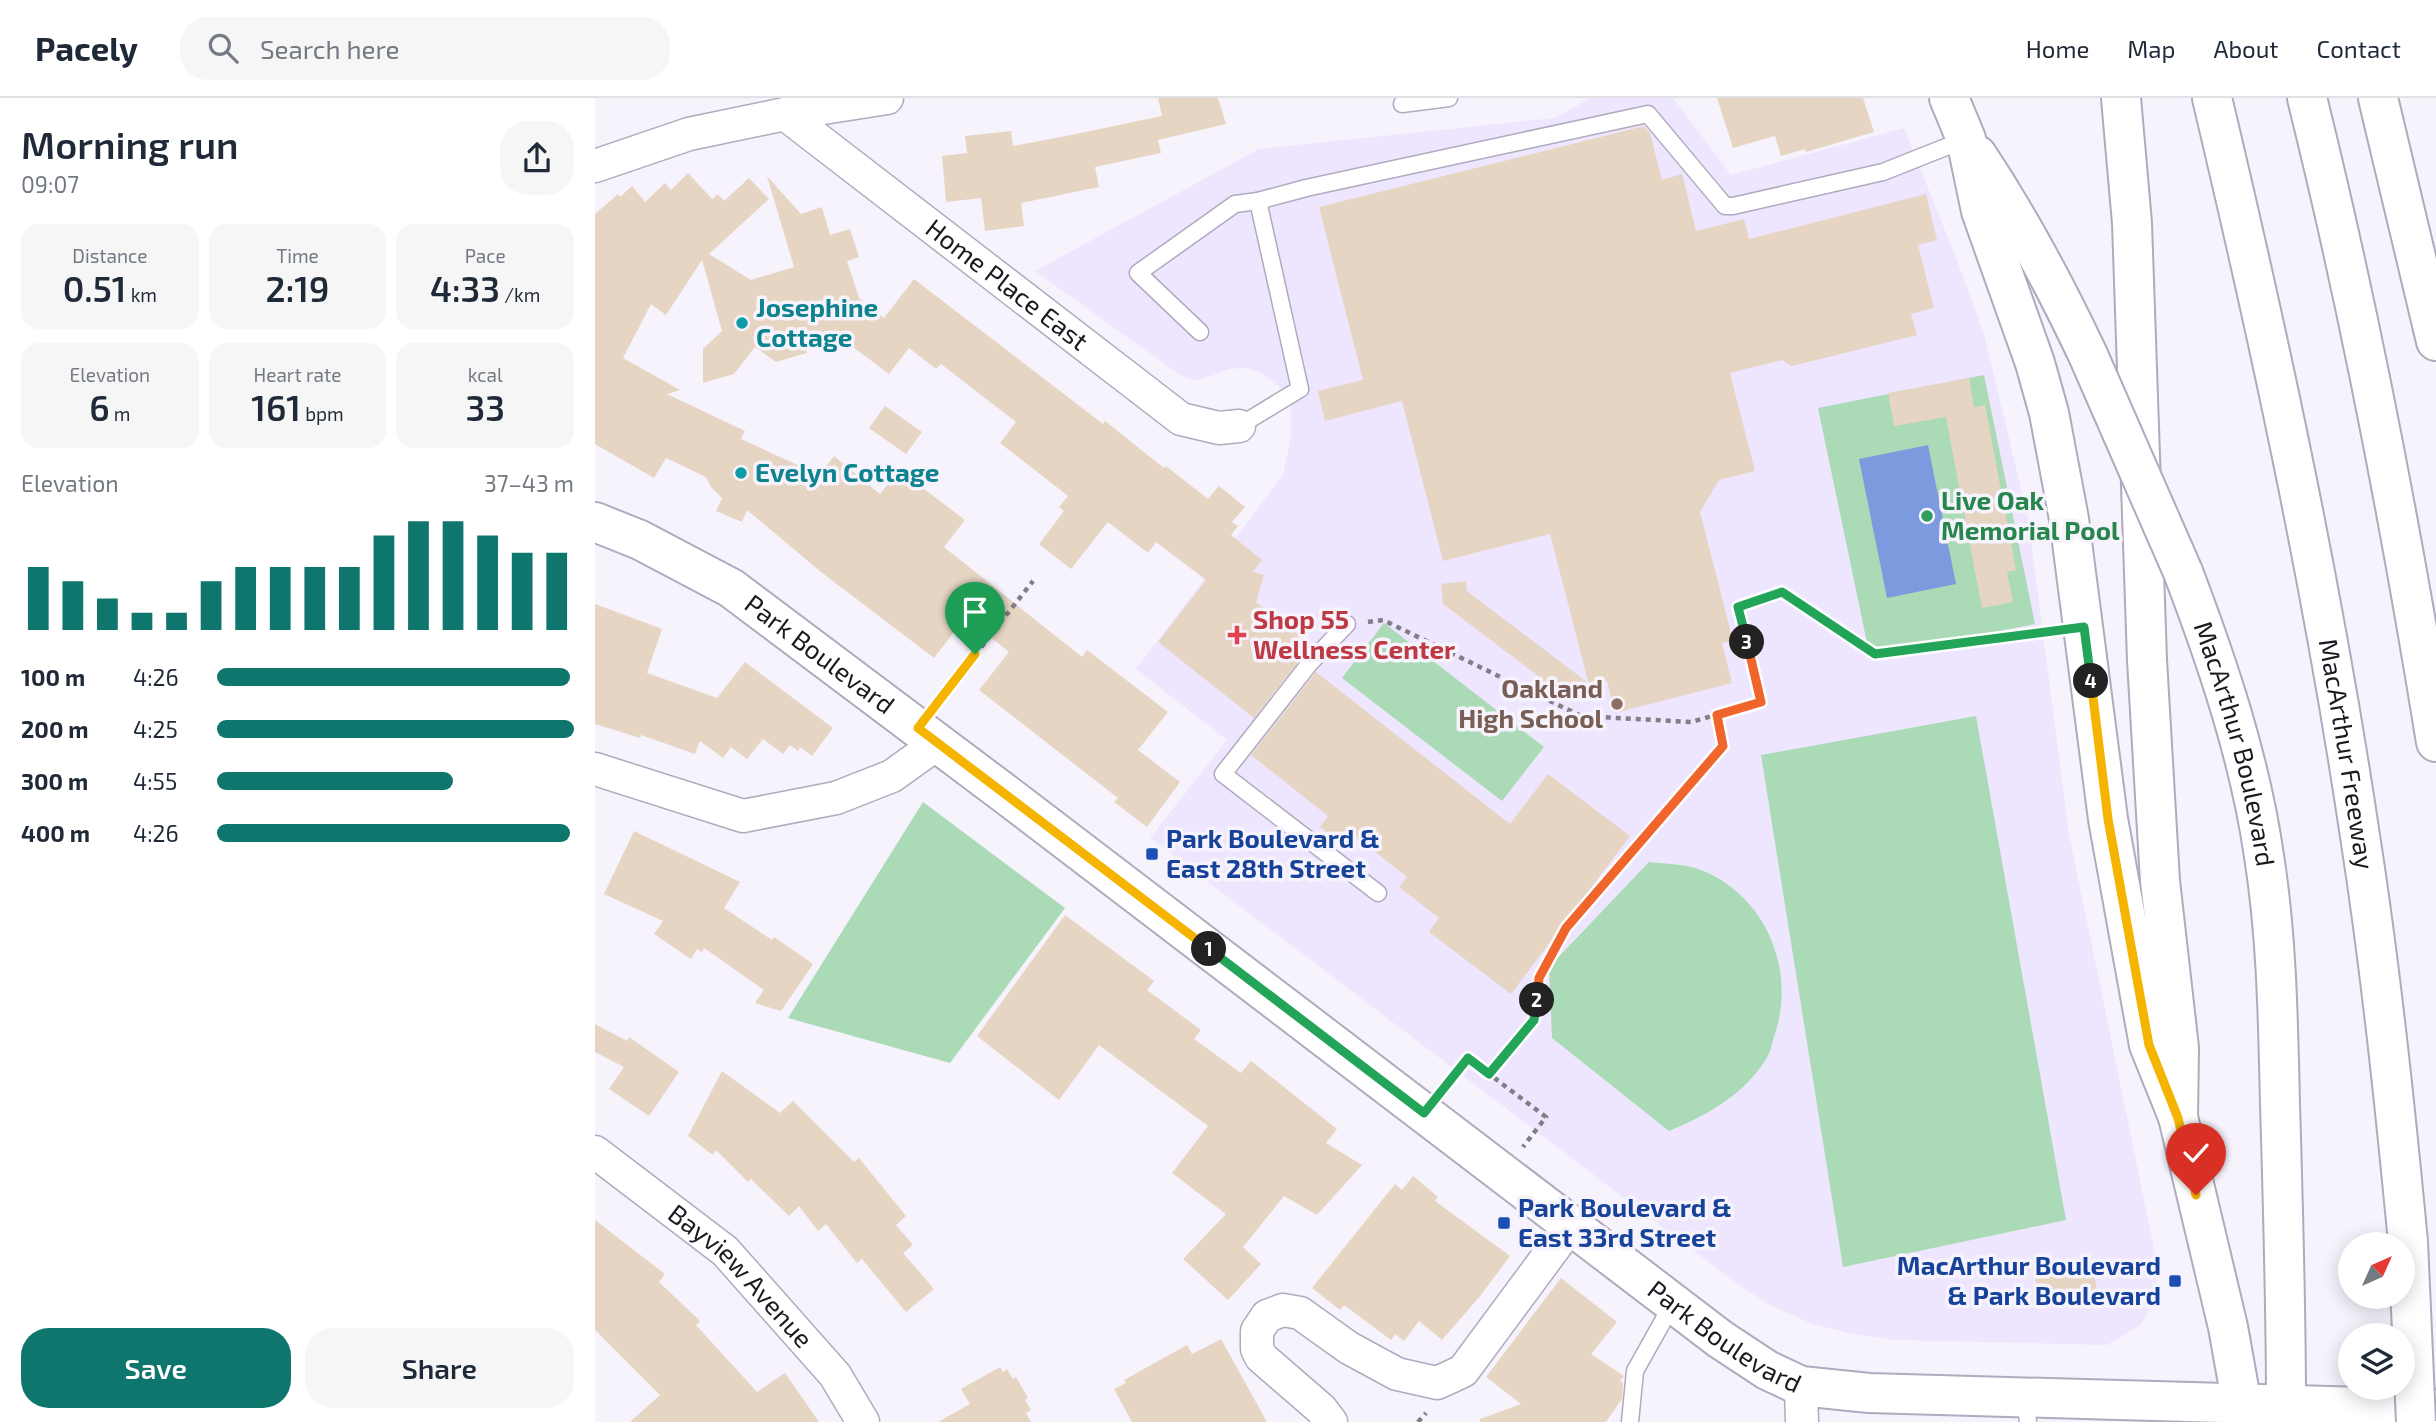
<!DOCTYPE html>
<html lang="en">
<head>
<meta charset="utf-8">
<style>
  body { margin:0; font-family:"Exo 2",sans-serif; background:#f6f6f7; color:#1f2937; height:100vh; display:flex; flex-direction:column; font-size:26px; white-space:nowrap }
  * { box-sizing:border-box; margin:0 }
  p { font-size:23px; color:#747a83 }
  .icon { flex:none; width:38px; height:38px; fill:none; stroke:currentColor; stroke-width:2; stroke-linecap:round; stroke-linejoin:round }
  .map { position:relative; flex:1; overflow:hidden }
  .drawer { display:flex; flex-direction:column; background:#fff; width:595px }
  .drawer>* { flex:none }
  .needle { width:46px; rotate:45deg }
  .buttons { position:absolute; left:1743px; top:1134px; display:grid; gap:14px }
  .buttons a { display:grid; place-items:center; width:77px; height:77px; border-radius:50%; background:#fff; box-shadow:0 4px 18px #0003; font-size:35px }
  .pin { position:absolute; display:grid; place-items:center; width:60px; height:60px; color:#fff; margin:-72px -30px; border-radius:50% 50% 50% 0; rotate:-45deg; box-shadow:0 0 7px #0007 }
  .pin .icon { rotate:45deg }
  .km { position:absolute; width:35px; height:35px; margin:-18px; border-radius:50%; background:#222; color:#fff; font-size:19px; line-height:35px; text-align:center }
  .round { display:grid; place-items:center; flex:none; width:74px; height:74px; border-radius:28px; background:#f6f6f7 }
  .head { display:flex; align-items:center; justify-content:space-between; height:119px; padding:0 21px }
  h1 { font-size:38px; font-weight:600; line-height:52px }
  .stats { display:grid; grid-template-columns:repeat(3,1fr); gap:10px; height:119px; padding:7px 21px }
  .stats div { display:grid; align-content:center; border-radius:18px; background:#f6f6f7; text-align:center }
  .stats b { font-size:35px; font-weight:600 }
  .stats small { font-size:19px; font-weight:400 }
  .stats p { font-size:19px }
  .chart { height:196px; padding:14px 21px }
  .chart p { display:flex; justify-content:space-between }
  .chart svg { width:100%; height:126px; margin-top:7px; stroke:#0f766e; stroke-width:6 }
  .button { display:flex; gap:14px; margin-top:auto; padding:14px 21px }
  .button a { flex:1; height:80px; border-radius:28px; background:#0f766e; color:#fff; font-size:28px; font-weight:600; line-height:80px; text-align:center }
  .button a+a { background:#f6f6f7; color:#1f2937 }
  ul { padding:0 21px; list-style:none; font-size:23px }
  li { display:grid; grid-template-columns:112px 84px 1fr; align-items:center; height:52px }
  li i { height:18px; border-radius:9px; background:#0f766e }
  header { display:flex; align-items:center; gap:42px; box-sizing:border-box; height:98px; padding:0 35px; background:#fff; border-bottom:2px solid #e0e1e3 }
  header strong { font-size:33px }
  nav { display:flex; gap:38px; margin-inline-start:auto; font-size:24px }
  .search { width:490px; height:63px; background:#f6f6f7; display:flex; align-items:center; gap:18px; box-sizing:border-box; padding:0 24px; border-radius:28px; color:#747a83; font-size:26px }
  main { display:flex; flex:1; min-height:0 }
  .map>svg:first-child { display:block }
</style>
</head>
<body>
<header>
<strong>Pacely</strong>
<div class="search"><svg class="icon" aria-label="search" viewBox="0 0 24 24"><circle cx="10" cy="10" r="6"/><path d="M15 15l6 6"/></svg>Search here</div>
<nav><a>Home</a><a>Map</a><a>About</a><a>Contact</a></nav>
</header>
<main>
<section class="drawer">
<div class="head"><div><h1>Morning run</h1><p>09:07</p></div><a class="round"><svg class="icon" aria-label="share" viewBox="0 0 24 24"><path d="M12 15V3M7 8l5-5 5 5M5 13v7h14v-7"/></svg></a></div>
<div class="stats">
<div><p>Distance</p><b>0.51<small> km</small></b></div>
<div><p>Time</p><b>2:19</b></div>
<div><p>Pace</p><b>4:33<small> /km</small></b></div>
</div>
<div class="stats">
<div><p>Elevation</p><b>6<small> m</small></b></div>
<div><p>Heart rate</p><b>161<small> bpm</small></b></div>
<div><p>kcal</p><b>33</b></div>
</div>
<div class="chart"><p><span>Elevation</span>37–43 m</p>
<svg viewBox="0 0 160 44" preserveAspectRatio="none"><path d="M5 44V22M15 44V27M25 44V33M35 44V38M45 44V38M55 44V27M65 44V22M75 44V22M85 44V22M95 44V22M105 44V11M115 44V6M125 44V6M135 44V11M145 44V17M155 44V17"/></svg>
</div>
<ul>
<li><b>100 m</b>4:26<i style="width:99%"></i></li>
<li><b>200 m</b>4:25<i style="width:100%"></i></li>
<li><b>300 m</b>4:55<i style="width:66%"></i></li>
<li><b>400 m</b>4:26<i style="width:99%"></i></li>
</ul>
<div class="button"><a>Save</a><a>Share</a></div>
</section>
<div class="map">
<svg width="1841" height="1324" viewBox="0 0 1841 1324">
  <rect width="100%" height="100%" fill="#f6f3fc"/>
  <!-- built -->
  <path fill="#eee6fe" d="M996,0H1078L1136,77L1309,30L1363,165L1389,236L1433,420L1474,736L1562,1165L1561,1198L1546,1227L1512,1247L1301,1242L1258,1236L1217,1226L1171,1205L1137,1182L555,740L632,642L541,571L688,377L696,338V310L685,289L667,275L650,270L634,271L603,283L588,279L440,173L664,51L960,20Z"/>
  <!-- green -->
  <g fill="#aadab6">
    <path d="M1389,277L1440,526L1275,559L1223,310Z"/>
    <path d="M789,525L949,649L907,703L747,580Z"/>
    <path d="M1381,618L1471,1122L1248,1169L1166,657Z"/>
    <path d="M328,704L470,810L355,965L193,920Z"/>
    <path d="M1054,764C1070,766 1091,766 1106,772C1171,798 1201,871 1180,936C1177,944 1176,954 1171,961C1150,996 1111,1018 1074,1033L957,940L954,869Z"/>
  </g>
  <!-- water -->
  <path fill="#7c9bde" d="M1333,347L1361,486L1292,500L1264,361Z"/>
  <!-- building -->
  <g fill="#e7d5c4">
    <path d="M563,0H623L631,26L563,42L566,55L500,69L504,89L426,105L429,128L390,133L386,100L351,104L347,58L372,55L370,38L416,33L418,48L471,38L567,18Z"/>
    <path d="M1122,0H1268L1279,34L1211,54L1210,51L1186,58L1180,38L1138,50Z"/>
    <path d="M1049,28L1055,35L1067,82L1087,76L1101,133L1149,121L1154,141L1331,96L1342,142L1323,147L1339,210L1316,216L1322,237L1197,268L1187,262L1135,275L1160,373L1124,382L1105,414L1138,543L1127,545L1137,585L1020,615L1012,583L994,587L955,436L848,463L807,303L730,323L723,293L768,282L724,109Z"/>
    <path d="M93,75L117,101L123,96L129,103L154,80L174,101L114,156L156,182L199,169L172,78L206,116L227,109L235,137L255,131L264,159L252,163L264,200L289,220L319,181L508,326L510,323L569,370L571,368L613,401L624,388L650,409L637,424L643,428L636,437L667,462L658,474L669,477L661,504L717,547L659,620L563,544L611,482L561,444L553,455L513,424L476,471L444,446L469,413L464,409L473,398L405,345L421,324L346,266L341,271L314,250L294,276L246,240L211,250L212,255L181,264L160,249L139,276L108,285V251L127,233L107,162L71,217L56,206L28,260L85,292L72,296L150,333L146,341L224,377L239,358L285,396L304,372L370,422L349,449L487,559L492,552L573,614L543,652L585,684L552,729L519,704L523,700L384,592L414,554L378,525L370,520L339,560L226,474L152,412L147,424L121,413L127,400L116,389L111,379L71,360L59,380L0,346V116L23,96L25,99L37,88L50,104L70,85L76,92Z"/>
    <path d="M1374,280L1379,309L1390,307L1421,472L1412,474L1418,504L1387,510L1351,319L1299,328L1293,295Z"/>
    <path d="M290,308L327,334L311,356L274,330Z"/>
    <path d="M871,483L872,493L992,584L947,590L946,580L848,506L846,486Z"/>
    <path d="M0,506L67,531L52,575L122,600L150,564L238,630L217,658L205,649L203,653L195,647L188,656L168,641L152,661L136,649L128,660L105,643L100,656L46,637L45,640L0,626Z"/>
    <path d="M721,574L915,726L953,676L1035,738L916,896L834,834L844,820L804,789L812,779L752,732L743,743L725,729L733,718L656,657Z"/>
    <path d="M39,733L145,784L129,810L177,842L179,839L218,866L186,913L160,905L169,892L109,850L107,854L102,851L96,861L59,836L68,823L9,796Z"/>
    <path d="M470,817L559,883L552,892L606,932L599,941L646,975L656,963L742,1031L731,1045L767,1067L722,1117L689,1098L648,1149L666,1166L633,1202L588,1161L631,1116L577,1075L613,1028L504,947L464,1002L382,938Z"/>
    <path d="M0,926L32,943L34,939L84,974L54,1018L14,991L29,969L0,954Z"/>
    <path d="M127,973L185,1015L198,1003L259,1064L264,1060L311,1118L301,1127L318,1147L308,1155L339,1191L311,1214L267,1161L262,1165L231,1126L223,1133L204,1108L194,1118L156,1081L153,1084L121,1052L118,1057L93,1038Z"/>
    <path d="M818,1078L843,1099L840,1103L915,1158L886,1197L847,1242L824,1223L809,1243L800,1236L796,1242L749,1207L745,1212L717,1190L800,1086L807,1092Z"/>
    <path d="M0,1122L70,1176L64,1184L105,1223L101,1227L162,1294L190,1275L224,1324H35L65,1297L0,1232Z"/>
    <path d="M1496,1160L1502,1192L1444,1201L1438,1170Z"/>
    <path d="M966,1180L1022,1224L996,1256L1029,1278L1025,1283L1028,1285L1027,1301L1011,1324H885V1321L926,1306L891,1279Z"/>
    <path d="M626,1241L672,1324H537L519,1291L531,1285L529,1282L592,1247L597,1256Z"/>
    <path d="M405,1269L408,1274L412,1271L418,1281L421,1279L433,1300L430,1302L436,1312L431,1315L436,1324H343L375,1306L366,1291Z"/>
  </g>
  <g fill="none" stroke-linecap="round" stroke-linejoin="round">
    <!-- lane casing -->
    <g stroke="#b0aabf" stroke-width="19">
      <g id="lane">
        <path d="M807,6L854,0"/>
        <path d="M605,234L543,175L640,106L663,103"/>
        <path d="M644,328L705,291L663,103L711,90L1053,16L1130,108H1138L1288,74L1371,41"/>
        <path d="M752,526L715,565L628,676L783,795"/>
        <path d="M1430,1299L1433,1324"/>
        <path d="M1035,1324L1040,1273L1078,1205"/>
      </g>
    </g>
    <!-- street casing -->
    <g stroke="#b0aabf" stroke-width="35">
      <g id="street">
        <path id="s1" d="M190,16L586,321L624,330L644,328"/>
        <path d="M0,68L94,36L190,16L292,0"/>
        <path d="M0,671L148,718L241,700L297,678L343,645"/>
        <path id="s2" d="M0,1054L130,1153L240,1277L268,1324"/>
        <path d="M1206,1288L1207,1324"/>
        <path d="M736,1324L726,1311L666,1259L662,1251V1233L672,1218L688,1212L705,1215L754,1250L802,1276L842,1285L868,1273L976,1127"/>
      </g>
    </g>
    <!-- secondary casing -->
    <g stroke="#b0aabf" stroke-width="42">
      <g id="secondary">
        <path d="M1354,0L1371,41L1386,113L1440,265L1454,315L1474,421L1513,721L1554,947L1583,1019L1633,1229L1650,1324"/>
        <path d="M1382,57C1426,123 1459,185 1493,257"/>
        <path id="s3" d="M0,424L45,442L136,490L413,698L1125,1241L1172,1272L1206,1288L1274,1295L1841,1311"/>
        <path id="s4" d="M1588,474C1623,566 1655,661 1669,758C1682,840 1683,923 1685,1006C1688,1106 1691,1206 1691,1307"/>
      </g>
    </g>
    <!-- highway casing -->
    <g stroke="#b0aabf" stroke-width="42">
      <g id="highway">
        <path d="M1526,0L1537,125L1552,562L1565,783L1584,950L1583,1019"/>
        <path id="s5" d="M1617,0C1675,244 1728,490 1765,738C1786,873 1800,1008 1813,1144"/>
        <path d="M1712,0C1765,213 1806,428 1841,644"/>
        <path d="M1783,0L1841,243"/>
      </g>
    </g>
    <!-- path -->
    <g stroke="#817e86" stroke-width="4.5" stroke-dasharray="5 5" stroke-linecap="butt">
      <path d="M773,524L788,522L986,618L1096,624L1166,604L1143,509L1187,494L1280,556L1454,533"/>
      <path d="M343,604L438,483"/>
      <path d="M894,976L939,922L944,879L971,830L1128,648L1122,616"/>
      <path d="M850,989L873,960L951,1019L928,1049"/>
      <path d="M823,1324L831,1315"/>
    </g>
    <!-- lane -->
    <use href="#lane" stroke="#fff" stroke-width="16"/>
    <!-- street -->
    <use href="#street" stroke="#fff" stroke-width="32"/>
    <!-- secondary -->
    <use href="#secondary" stroke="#fff" stroke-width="38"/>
    <!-- highway -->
    <use href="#highway" stroke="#fff" stroke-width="38"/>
    <!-- secondary-bridge casing -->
    <g stroke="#b0aabf" stroke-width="42" stroke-linecap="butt">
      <path id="secondary-bridge" d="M1493,257L1588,474"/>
    </g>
    <!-- highway-bridge casing -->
    <g stroke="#b0aabf" stroke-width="42" stroke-linecap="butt">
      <path id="highway-bridge" d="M1813,1144L1821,1324"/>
    </g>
    <!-- secondary-bridge -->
    <use href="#secondary-bridge" stroke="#fff" stroke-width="38"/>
    <!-- highway-bridge -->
    <use href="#highway-bridge" stroke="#fff" stroke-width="38"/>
  </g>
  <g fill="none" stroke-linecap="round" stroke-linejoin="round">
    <!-- split-1 casing -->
    <g stroke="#fff" stroke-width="14">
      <path id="split-1" d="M380,556L323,630L614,851"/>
    </g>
    <!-- split-2 casing -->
    <g stroke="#fff" stroke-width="14">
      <path id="split-2" d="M614,851L829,1015L873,960L894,976L939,922L942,902"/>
    </g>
    <!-- split-3 casing -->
    <g stroke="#fff" stroke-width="14">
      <path id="split-3" d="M942,902L944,880L971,830L1128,648L1122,617L1166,604L1152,544"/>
    </g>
    <!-- split-4 casing -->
    <g stroke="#fff" stroke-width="14">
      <path id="split-4" d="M1152,544L1143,509L1187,494L1280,556L1489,529L1496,583"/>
    </g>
    <!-- split-5 casing -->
    <g stroke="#fff" stroke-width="14">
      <path id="split-5" d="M1496,583L1513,721L1554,947L1583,1020L1601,1097"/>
    </g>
    <!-- split-1 -->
    <use href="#split-1" stroke="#f5b400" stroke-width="9"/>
    <!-- split-2 -->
    <use href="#split-2" stroke="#22a559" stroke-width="9"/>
    <!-- split-3 -->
    <use href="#split-3" stroke="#f0652b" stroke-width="9"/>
    <!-- split-4 -->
    <use href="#split-4" stroke="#22a559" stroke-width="9"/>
    <!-- split-5 -->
    <use href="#split-5" stroke="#f5b400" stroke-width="9"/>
  </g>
  <!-- markers -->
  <g fill="#0f9aa8" stroke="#f6f3fc" stroke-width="2.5">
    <circle cx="147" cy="225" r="7"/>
    <circle cx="146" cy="375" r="7"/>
  </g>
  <circle fill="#2e9e5b" stroke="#f6f3fc" stroke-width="2.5" cx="1332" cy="418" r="7"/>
  <path fill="#e0444e" stroke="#f6f3fc" stroke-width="2.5" d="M638.5 526.5h7v7h7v7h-7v7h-7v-7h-7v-7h7z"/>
  <circle fill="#8d6e63" stroke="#f6f3fc" stroke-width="2.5" cx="1022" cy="606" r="7"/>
  <g fill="#1a4fb4" stroke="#f6f3fc" stroke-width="2.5">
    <rect x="550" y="749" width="14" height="14" rx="3.5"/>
    <rect x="902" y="1118" width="14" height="14" rx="3.5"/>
    <rect x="1573" y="1176" width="14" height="14" rx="3.5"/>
  </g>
  <g text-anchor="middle" stroke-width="7" stroke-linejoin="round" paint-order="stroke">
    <!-- street labels -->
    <g font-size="26" fill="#1b1920" stroke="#f6f3fc">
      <text dy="9" stroke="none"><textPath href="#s1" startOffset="280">Home Place East</textPath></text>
      <text dy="9" stroke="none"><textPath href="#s3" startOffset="262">Park Boulevard</textPath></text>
      <text dy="9" stroke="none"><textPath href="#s4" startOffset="180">MacArthur Boulevard</textPath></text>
      <text dy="9" stroke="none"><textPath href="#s5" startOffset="670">MacArthur Freeway</textPath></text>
      <text dy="9" stroke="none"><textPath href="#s2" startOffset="192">Bayview Avenue</textPath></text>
      <text dy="9" stroke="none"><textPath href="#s3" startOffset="1396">Park Boulevard</textPath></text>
    </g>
    <!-- culture labels -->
    <g font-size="26" font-weight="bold" fill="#0d838f" stroke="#f6f3fc" text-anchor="start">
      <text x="161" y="219">Josephine<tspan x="161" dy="30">Cottage</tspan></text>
      <text x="160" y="384">Evelyn Cottage</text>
    </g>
    <!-- leisure labels -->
    <g font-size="26" font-weight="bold" fill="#27864d" stroke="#f6f3fc" text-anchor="start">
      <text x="1346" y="412">Live Oak<tspan x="1346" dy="30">Memorial Pool</tspan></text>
    </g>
    <!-- health labels -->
    <g font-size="26" font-weight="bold" fill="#be3a42" stroke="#f6f3fc" text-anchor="start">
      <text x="658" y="531">Shop 55<tspan x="658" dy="30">Wellness Center</tspan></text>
    </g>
    <!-- education labels -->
    <g font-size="26" font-weight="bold" fill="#785e54" stroke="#f6f3fc" text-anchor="end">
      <text x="1008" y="600">Oakland<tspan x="1008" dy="30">High School</tspan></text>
    </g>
    <!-- transit labels -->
    <g font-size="26" font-weight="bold" fill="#164399" stroke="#f6f3fc" text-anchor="start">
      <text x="571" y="750">Park Boulevard &amp;<tspan x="571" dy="30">East 28th Street</tspan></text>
      <text x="923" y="1119">Park Boulevard &amp;<tspan x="923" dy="30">East 33rd Street</tspan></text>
      <text x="1566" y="1177" text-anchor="end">MacArthur Boulevard<tspan x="1566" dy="30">&amp; Park Boulevard</tspan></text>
    </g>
  </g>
</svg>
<div class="buttons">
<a><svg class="needle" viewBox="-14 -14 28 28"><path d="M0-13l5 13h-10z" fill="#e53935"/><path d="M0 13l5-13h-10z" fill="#747a83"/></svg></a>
<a><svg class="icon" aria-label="layers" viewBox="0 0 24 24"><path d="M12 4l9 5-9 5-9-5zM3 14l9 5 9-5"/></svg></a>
</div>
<div class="pin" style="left:380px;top:556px;background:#1e9e55"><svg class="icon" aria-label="arrive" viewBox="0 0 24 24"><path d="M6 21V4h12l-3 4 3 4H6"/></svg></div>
<div class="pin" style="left:1601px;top:1097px;background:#d93025"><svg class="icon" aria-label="check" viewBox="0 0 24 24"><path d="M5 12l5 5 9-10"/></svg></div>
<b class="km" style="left:614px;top:851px">1</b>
<b class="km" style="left:942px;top:902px">2</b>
<b class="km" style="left:1152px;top:544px">3</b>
<b class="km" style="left:1496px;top:583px">4</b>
</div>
</main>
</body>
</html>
